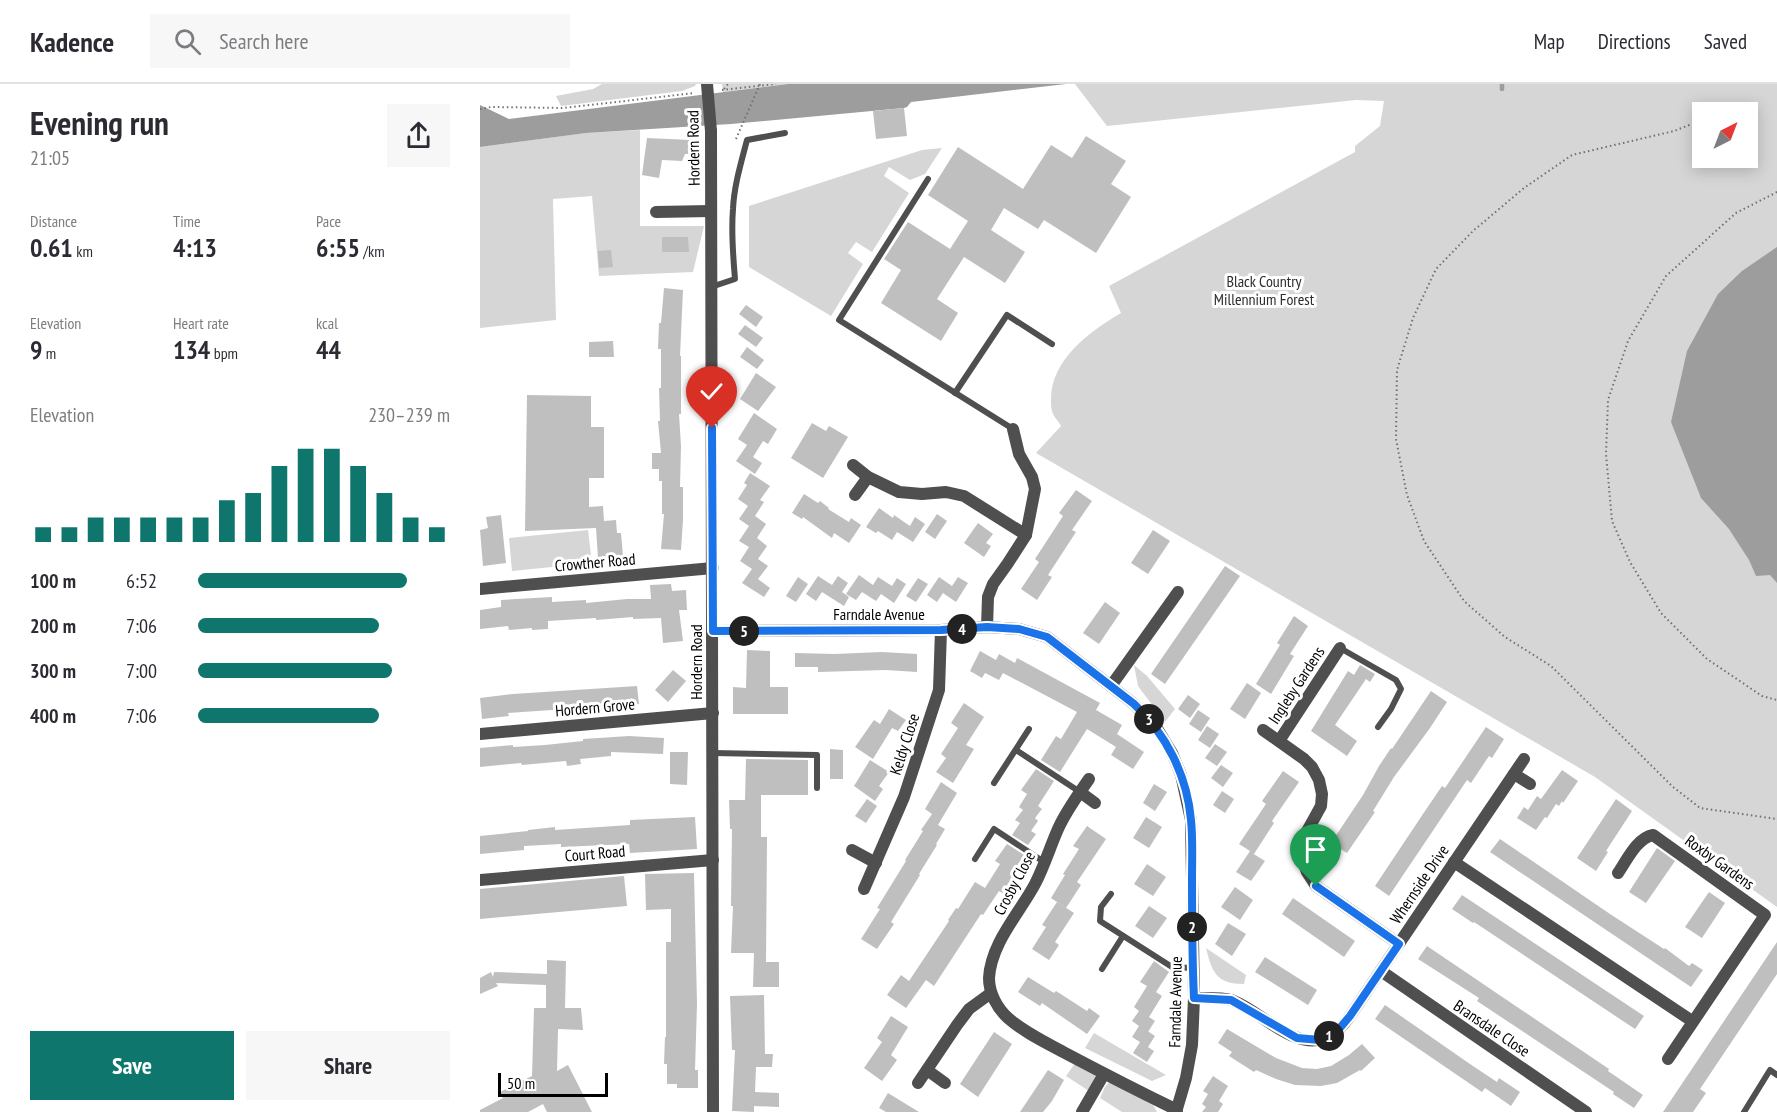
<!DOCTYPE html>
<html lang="en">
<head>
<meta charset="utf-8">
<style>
  body { margin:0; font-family:"PT Sans Narrow",sans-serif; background:#f7f7f7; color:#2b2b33; height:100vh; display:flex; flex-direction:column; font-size:22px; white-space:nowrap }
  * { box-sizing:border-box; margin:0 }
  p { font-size:20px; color:#7c7c81 }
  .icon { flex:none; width:33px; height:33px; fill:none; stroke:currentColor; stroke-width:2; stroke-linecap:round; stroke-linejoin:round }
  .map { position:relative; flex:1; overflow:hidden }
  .drawer { display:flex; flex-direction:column; background:#fff; width:480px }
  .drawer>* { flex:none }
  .needle { width:39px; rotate:42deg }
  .controls { position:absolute; left:1212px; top:18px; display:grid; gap:12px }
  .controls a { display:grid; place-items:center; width:66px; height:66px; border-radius:0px; background:#fff; box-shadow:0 3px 15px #0003; font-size:30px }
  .scale { position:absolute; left:18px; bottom:15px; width:110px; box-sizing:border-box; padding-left:6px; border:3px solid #000; border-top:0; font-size:16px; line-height:21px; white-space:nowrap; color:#000; -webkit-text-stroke:4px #fff; paint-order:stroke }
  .pin { position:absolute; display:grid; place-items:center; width:51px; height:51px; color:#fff; margin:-62px -26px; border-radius:50% 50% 50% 0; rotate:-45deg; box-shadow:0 0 6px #0007 }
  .pin .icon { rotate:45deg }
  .km { position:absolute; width:30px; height:30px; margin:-15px; border-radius:50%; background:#222; color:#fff; font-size:16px; line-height:30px; text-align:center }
  .round { display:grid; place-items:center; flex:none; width:63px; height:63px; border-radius:0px; background:#f7f7f7 }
  .overview { display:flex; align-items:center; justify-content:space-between; height:102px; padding:0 30px }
  h1 { font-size:33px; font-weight:800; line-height:45px }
  .metrics { display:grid; grid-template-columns:repeat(3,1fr); gap:9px; height:102px; padding:6px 30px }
  .metrics div { display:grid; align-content:center }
  .metrics b { font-size:26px; font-weight:800 }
  .metrics small { font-size:16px; font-weight:400 }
  .metrics p { font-size:16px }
  .chart { height:168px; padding:12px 30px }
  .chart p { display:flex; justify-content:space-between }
  .chart svg { width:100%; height:108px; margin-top:6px; stroke:#0f766e; stroke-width:6 }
  .action { display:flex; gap:12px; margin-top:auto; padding:12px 30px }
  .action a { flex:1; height:69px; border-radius:0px; background:#0f766e; color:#fff; font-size:24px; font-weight:800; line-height:69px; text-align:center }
  .action a+a { background:#f7f7f7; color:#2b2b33 }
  ul { padding:0 30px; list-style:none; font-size:20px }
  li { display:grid; grid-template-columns:96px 72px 1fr; align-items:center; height:45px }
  li i { height:15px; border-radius:8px; background:#0f766e }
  header { display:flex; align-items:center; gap:36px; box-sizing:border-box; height:84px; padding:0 30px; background:#fff; border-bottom:2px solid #e1e1e2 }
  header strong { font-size:28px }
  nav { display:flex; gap:33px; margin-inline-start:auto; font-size:21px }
  .search { width:420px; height:54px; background:#f7f7f7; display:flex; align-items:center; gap:15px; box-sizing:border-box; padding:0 21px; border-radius:0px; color:#7c7c81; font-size:22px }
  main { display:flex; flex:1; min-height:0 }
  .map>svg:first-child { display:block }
</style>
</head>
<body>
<header>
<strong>Kadence</strong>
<div class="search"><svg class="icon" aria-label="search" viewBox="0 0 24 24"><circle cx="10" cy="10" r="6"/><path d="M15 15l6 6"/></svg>Search here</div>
<nav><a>Map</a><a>Directions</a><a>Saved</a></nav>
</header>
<main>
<section class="drawer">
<div class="overview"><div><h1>Evening run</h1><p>21:05</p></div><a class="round"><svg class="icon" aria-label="share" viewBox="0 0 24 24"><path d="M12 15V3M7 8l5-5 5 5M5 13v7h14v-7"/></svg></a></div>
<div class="metrics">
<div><p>Distance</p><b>0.61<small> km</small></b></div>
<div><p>Time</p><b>4:13</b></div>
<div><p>Pace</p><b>6:55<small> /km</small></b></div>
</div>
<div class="metrics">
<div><p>Elevation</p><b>9<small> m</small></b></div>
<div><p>Heart rate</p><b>134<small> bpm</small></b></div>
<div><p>kcal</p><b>44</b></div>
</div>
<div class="chart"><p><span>Elevation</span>230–239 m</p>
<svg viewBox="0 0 160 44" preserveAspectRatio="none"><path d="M5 44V38M15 44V38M25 44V34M35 44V34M45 44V34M55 44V34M65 44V34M75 44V27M85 44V24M95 44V13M105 44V6M115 44V6M125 44V13M135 44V24M145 44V34M155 44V38"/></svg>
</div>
<ul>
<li><b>100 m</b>6:52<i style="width:83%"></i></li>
<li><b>200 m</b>7:06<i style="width:72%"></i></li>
<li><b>300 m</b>7:00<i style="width:77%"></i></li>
<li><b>400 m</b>7:06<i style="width:72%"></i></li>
</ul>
<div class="action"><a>Save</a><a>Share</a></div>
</section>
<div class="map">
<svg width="1297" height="1028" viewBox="0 0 1297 1028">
  <rect width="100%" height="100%" fill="#fff"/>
  <!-- green -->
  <g fill="#d6d6d6" fill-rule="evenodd">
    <path d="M122,0H216L215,2L202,7L81,22L76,12L113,5Z"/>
    <path d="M242,0H308L243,8Z"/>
    <path d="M595,0H1297V823L1115,693L556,369L581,342C579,338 575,334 573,330C571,326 571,321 571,317C570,276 609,248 641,229L629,202L875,68V62L900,42L904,17L876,16L627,42ZM1222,28H1268V74H1222Z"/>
    <path d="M160,46V142H224L213,188L119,192L112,112L73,115L76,236L0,244V63L105,49Z"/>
    <path d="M462,64L445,90L430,96L409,83L404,92L429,109L392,168L376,158L368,169L383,180L351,232L269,183V122L442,66Z"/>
    <path d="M108,446L112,479L32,487L29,454Z"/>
    <path d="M654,581L667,592L695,625L685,638L658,602Z"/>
    <path d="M726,864L766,891L764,900C736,900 732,888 726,864Z"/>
    <path d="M614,949L686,991L672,997L605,964Z"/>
    <path d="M596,978L616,989L615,997L609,1007L586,992Z"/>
    <path d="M630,997L673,1021L677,1028H642L620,1014L625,1003Z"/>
  </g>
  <!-- water -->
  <g fill="#9d9d9d">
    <path d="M308,0H586L431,18L427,23L424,24L251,40L106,49L0,63V21L29,35Z"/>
    <path d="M1297,163V499L1290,491L1276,492L1269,476L1249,445L1221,414L1191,338L1207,267L1238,210L1262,187Z"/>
  </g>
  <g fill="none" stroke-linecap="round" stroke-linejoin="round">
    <!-- stream -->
    <path stroke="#9d9d9d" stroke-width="4.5" d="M1022,0V5"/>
  </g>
  <!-- building -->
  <g fill="#bfbfbf">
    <path d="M424,24L427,52L396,55L393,27Z"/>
    <path d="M606,52L646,77L631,100L651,113L616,169L564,136L558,145L524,124L511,146L545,168L525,199L484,173L457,215L478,229L461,257L401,219L421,186L404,175L428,138L470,165L488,137L448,111L478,63L543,105L571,61L592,74Z"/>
    <path d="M167,54L211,56L209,70H205L202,77L182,76L179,94L162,91Z"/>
    <path d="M182,153H208L209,168H182Z"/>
    <path d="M131,166L133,183L119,184L118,167Z"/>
    <path d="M184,204L203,206L200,272H201V330H199L201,362L200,403H203V436L201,466L181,465L184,430H182V397H179V385H172V369H181L178,337H180L179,304H181V265H178L179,239H181Z"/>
    <path d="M266,221L283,233L276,243L259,230Z"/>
    <path d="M265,241L283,254L276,263L258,250Z"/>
    <path d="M133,257L134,273H109V258Z"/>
    <path d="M267,263L284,276L277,285L260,273Z"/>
    <path d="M276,289L296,303L278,327L260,315Z"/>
    <path d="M47,311L111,312V343H124V394H109V423L123,422L124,437L136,436L137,449H141L143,472L118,474L116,444L45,447Z"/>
    <path d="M274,329L297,345L288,360L283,357L273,373L282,379L275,390L256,377L267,361L258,355Z"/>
    <path d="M332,339L346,347L349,342L368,353L343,394L311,374Z"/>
    <path d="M270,389L290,402L280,416L284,418L275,432L286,440L277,454L287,462L278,475L288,482L278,495L290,504L284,513L262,499L272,485L260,477L269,463L259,457L269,442L259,435L268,422L258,415L267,401L264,399Z"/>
    <path d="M596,406L612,417L592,446L596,448L568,491L572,493L557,516L541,505L559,478L555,475L583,432L579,429Z"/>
    <path d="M324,410L338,419L340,417L349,424L348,425L369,438L371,434L381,441L369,459L354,449L352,454L323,433L322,435L312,429Z"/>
    <path d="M399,424L413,434L414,431L430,442L435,433L445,440L433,458L417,448L412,456L398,447L396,449L386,443Z"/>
    <path d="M457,430L467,437L455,455L445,448Z"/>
    <path d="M21,431L26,479L3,482L0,446L8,444L6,433Z"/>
    <path d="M498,439L513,450L506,459L511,462L504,473L484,459Z"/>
    <path d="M673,446L690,457L668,490L651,479Z"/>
    <path d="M745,482L760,492L685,600L671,590Z"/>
    <path d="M379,491L393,501L398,493L412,502L417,494L426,500L414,519L401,510L396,517L382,508L376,516L366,510Z"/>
    <path d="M338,492L352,501L358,492L368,499L362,508L369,513L364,522L342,508L336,517L326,510Z"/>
    <path d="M318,493L328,500L316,518L306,512Z"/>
    <path d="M459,493L472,502L478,493L488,499L476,518L463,509L457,518L447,511Z"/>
    <path d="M438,494L448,500L436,518L426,512Z"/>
    <path d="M191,500L192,507L206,506L207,526H199L203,557L183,559L181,534L153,535V533L116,536V534L68,537V545L52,546V544L29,546L28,542L0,545V526L21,523V516L72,513V518L106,516V519L147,515H171L170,501Z"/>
    <path d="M625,518L640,529L619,560L603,549Z"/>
    <path d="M814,532L828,542L810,570L814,572L791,610L776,600L800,561L797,559Z"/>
    <path d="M267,566L290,567V603H308V630H253V603L266,604Z"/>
    <path d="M500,567L516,576L519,570L535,579L537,574L620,619L616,626L642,641L637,650L664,668L653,685L631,671L636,663L607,645L580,688L561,676L576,652L581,655L597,628L523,589L519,596L505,589L502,594L490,587Z"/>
    <path d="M402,568L437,570V588L406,586L338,588V583H315V569L355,570Z"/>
    <path d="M880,581L895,590L890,598L886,595L855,641L877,657L867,672L831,647L868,587L874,591Z"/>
    <path d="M193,586L206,597L188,618L175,606Z"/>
    <path d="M767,599L781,609L765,635L750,625Z"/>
    <path d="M157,602L159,620L28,629L29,632L2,635L0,614L33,610Z"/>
    <path d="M951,607L967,618L950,644L914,693L893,727L895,728L867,769L851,759L883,711L899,682L911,664L912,665Z"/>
    <path d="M708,611L720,620L710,634L698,625Z"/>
    <path d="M484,619L504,633L486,661L494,665L473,699L456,688L466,674L461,670L478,644L471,639Z"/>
    <path d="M409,625L426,636L418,647L412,644L393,675L375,663L394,636L400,640Z"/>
    <path d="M718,626L730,634L721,648L709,640Z"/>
    <path d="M727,642L739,650L730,664L718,656Z"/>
    <path d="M1006,643L1024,655L1012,674L1009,672L991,699L987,696L909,812L895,802L945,727L962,702L965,704Z"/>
    <path d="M149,652L184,654L183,670L131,668V672L100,675L101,680L87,682L86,677L42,681L41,679L0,683V664L33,661V663L65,661L103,657V655Z"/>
    <path d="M735,660L747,668L737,682L725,674Z"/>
    <path d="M350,665L363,666V695H350Z"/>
    <path d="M190,668H208L207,701L190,700Z"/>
    <path d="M266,675L328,676V711H281V753H287L286,878H299V903H273L274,869H251L253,822H251L252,745H250L249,716H265Z"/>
    <path d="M390,676L409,688L399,702L403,705L395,717L374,702Z"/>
    <path d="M741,681L753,689L743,703L731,694Z"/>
    <path d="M556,685L574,697L558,722L562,725L555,734L558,737L551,747L556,750L548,761L532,751L540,739L535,736L543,726L539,723L547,710L541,706Z"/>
    <path d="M1082,686L1098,697L1083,719L1082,717L1079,722L1076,720L1067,734L1065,733L1056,746L1037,734L1044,723L1048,726L1057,712L1061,715Z"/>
    <path d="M803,687L819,698L792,737L794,739L774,770L772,769L785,777L771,797L756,788L770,767L759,760L786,720L782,717Z"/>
    <path d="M461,698L477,709L458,741L465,745L456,760L457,761L439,790L440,791L411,838L414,840L397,865L381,855L400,825L397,824L426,777L425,776L443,747L441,746L452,730L445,725Z"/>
    <path d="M674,700L687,708L675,727L663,719Z"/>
    <path d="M742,707L754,715L745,729L733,721Z"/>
    <path d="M387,715L397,722L386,739L375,732Z"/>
    <path d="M1136,715L1152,727L1126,767L1128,768L1116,787L1097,774Z"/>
    <path d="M215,733L217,765L150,769L149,760L81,763V760L44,762V766L0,770V752L48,747V746L75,743V746L150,741V736Z"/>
    <path d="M666,733L682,743L669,764L653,754Z"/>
    <path d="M607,742L626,755L597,798L601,801L586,824L571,814L585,791L583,790L599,765L593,762Z"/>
    <path d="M1020,755L1130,830L1184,865L1185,864L1209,882L1212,879L1223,886L1211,903L1010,768Z"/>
    <path d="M527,760L544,771L533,788L536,791L524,810L519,807L503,831L501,830L454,902L446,896L426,924L407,911L421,891L429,897L469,837L468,836L476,824L478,825L495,798L505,804L520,780L515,777Z"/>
    <path d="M1177,764L1195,777L1166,819L1149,808Z"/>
    <path d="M667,780L686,793L673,812L654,800Z"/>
    <path d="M214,789L217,920L215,986H218V1004H197V1000H187V980H184L185,953H186V858H191V825L166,826L165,790Z"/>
    <path d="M144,792L147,822L0,835V805Z"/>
    <path d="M755,803L773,816L760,836L741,823Z"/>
    <path d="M1229,808L1245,819L1222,854L1205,843Z"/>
    <path d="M982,811L1164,932L1155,945L994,838L993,839L972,825Z"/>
    <path d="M813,814L875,857L864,873L802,830Z"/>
    <path d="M577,818L594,829L575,858L579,861L569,876L552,865L566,843L562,841Z"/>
    <path d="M669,822L687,834L673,854L655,842Z"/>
    <path d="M748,839L766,850L752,872L735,860Z"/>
    <path d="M1297,858V890L1220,1005L1226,1009L1213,1028H1183Z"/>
    <path d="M947,862L1129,985L1128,987L1163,1011L1154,1024L1133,1010L1134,1008L1018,931L997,917L999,914L938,875Z"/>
    <path d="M785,873L837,906L828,921L775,888Z"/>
    <path d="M67,876L86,877L85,924H101L103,946L78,945L77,987L88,981L112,1028H67L63,1020L48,1028H0V1026L23,1014L20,1008L52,992L54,924H66V901L16,899L18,902L0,910V894L11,888L13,893L14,888L67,890Z"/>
    <path d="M674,877L689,888L676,908L682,912L669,933L675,937L668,948L663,944L675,952L668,963L674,967L667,978L653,969L660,958L652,953L659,942L652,937L659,927L654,923L667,902L660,898Z"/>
    <path d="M548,893L574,909L576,907L607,927L609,924L620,932L607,950L562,919L560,922L538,908Z"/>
    <path d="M284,911L285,970H293L292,983H276L275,1008L299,1009V1023L274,1022V1028L252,1027L255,966H252L250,912Z"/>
    <path d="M905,921L990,980L1017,998L1019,994L1040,1008L1031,1022L1005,1004L1002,1008L895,935Z"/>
    <path d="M411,932L428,943L411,971L417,976L402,997L384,984L402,958L397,954Z"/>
    <path d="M747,945L796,974L822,984L837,985L851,982L869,971L882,960L895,974L881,987L880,986L857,999L841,1002L815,1001L796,995L776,986L774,988L749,972L752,968L738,959Z"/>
    <path d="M514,948L532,960L498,1013L480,1000Z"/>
    <path d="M568,986L584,996L572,1017L563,1028H540Z"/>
    <path d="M733,992L748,1002L739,1017L743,1020L738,1028H722L726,1023L722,1020L728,1010L723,1007Z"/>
    <path d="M408,1009L439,1028H406L399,1024Z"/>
  </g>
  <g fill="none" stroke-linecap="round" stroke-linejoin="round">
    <!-- path -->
    <g stroke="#717171" stroke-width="2" stroke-dasharray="1.5 3" stroke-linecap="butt">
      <path d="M244,5L248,0"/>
      <path d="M242,6L296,0"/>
      <path d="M0,25L11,23L83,24L215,9"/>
      <path d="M1235,28L1242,19"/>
      <path d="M1222,36L1194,47L1092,71L1044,104L993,147L956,185L933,234L917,286L916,355L927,411L944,457L984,517L1025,553L1071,582L1193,703L1220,724L1297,735"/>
      <path d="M1297,108L1256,129L1186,192L1148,257L1128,316L1126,370L1132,437L1150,478L1181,529L1227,575L1282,612L1297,616"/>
    </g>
    <!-- service -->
    <g stroke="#4f4f4f" stroke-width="6">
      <path d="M448,95L359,236L533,345"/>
      <path d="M231,203L255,195C253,172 251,148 253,125C254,102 261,79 267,56L305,49"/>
      <path d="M475,309L527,231L572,260"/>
      <path d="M860,564L916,596L921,605L911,625L898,643"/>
      <path d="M536,666L600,708"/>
      <path d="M233,669L337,671V704"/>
      <path d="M514,699L549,645"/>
      <path d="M495,775L514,745L564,778"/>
      <path d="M631,810L621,823L620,837L692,883L712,884"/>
      <path d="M622,885L643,852"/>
      <path d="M1264,1028L1290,986L1297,991"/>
    </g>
    <!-- minor -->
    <g stroke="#4f4f4f" stroke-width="12">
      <path d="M176,128L231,127"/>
      <path d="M373,381L388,393L419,408L442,410L466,408L484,412L546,451"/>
      <path d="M375,411L388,393"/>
      <path d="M0,505L233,484"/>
      <path d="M507,543L508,513L513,500L528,479L546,451L555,405L552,393L539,370L533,345"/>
      <path d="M233,547L461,546L507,543L539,545L567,553L654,620L678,646L692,669L701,691L711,736L714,914L712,961L706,994L696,1028"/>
      <path d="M631,602L698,508"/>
      <path d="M783,646L824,675L832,683L839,696L842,710L841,722L825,751L822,761V775L827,788L836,802L919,860"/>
      <path d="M0,650L233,629"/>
      <path d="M799,657L860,564"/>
      <path d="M1034,690L1050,700"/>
      <path d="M609,695C598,711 586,727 578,745C570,763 564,783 555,800C539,830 511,859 509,894C509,909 517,924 528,934C545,949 567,959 587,970C623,989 660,1008 697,1026"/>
      <path d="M600,708L615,719"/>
      <path d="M372,766L396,779"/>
      <path d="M974,778L1212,937"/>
      <path d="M1138,789C1147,776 1157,754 1173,751L1285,831L1188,975"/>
      <path d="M0,796L233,776"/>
      <path d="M384,805L424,713L459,606L461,546"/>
      <path d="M901,887L1106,1028"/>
      <path d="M714,914C726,914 740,913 751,916C781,926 817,972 851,951C859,947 865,939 870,932L1044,675"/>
      <path d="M447,986L465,999"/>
      <path d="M438,999L477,941L489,925L511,909"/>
      <path d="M602,1028L624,990"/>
    </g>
    <!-- tertiary -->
    <path stroke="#4f4f4f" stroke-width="12" d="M231,47L233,1028"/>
    <!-- path-bridge -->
    <path stroke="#717171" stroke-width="2" stroke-dasharray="1.5 3" stroke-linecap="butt" d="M256,55L280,0"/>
    <!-- tertiary-bridge -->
    <path stroke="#4f4f4f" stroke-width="12" d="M227,0L231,47"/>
  </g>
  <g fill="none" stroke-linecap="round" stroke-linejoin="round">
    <!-- route casing -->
    <g stroke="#fff" stroke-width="12">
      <path id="route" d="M232,344L233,547L461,546L507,543L539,545L567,553L654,620C686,650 707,691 711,736C713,755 712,776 712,795C712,835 712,874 714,914L751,916L817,954L840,956L850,952L859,945L870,932L919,860L836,802"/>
    </g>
    <!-- route -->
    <use href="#route" stroke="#1a73e8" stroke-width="8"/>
  </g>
  <g text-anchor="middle" stroke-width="6" stroke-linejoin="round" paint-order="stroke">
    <!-- street labels -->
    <g font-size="16" fill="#000" stroke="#fff">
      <text transform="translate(213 64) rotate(-91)" y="6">Hordern Road</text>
      <text transform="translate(115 478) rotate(-5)" y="6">Crowther Road</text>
      <text x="399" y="536">Farndale Avenue</text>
      <text transform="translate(216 578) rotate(-90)" y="6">Hordern Road</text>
      <text transform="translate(816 601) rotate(-57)" y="6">Ingleby Gardens</text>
      <text transform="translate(115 623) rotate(-5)" y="6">Hordern Grove</text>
      <text transform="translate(424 660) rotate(-72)" y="6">Keldy Close</text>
      <text transform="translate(115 769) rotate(-5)" y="6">Court Road</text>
      <text transform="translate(1240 778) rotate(36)" y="6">Roxby Gardens</text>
      <text transform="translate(534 799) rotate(-62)" y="6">Crosby Close</text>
      <text transform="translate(939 800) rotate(-56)" y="6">Whernside Drive</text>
      <text transform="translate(695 918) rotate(-89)" y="6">Farndale Avenue</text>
      <text transform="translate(1012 944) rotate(34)" y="6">Bransdale Close</text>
    </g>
    <!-- park labels -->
    <g font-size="16" fill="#2d2d2d" stroke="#fff">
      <text x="784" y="203">Black Country<tspan x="784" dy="18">Millennium Forest</tspan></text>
    </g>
  </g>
</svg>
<div class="controls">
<a><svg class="needle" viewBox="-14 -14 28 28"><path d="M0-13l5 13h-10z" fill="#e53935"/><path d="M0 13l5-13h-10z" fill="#7c7c81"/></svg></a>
</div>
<div class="scale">50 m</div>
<div class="pin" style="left:836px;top:802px;background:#1e9e55"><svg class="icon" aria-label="arrive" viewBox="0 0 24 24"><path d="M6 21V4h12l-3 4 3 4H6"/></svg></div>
<div class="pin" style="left:232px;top:344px;background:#d93025"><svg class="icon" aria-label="check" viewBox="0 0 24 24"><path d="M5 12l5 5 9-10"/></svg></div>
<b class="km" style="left:849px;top:952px">1</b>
<b class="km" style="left:712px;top:843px">2</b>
<b class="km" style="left:669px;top:635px">3</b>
<b class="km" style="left:482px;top:545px">4</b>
<b class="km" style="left:264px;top:547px">5</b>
</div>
</main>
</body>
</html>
